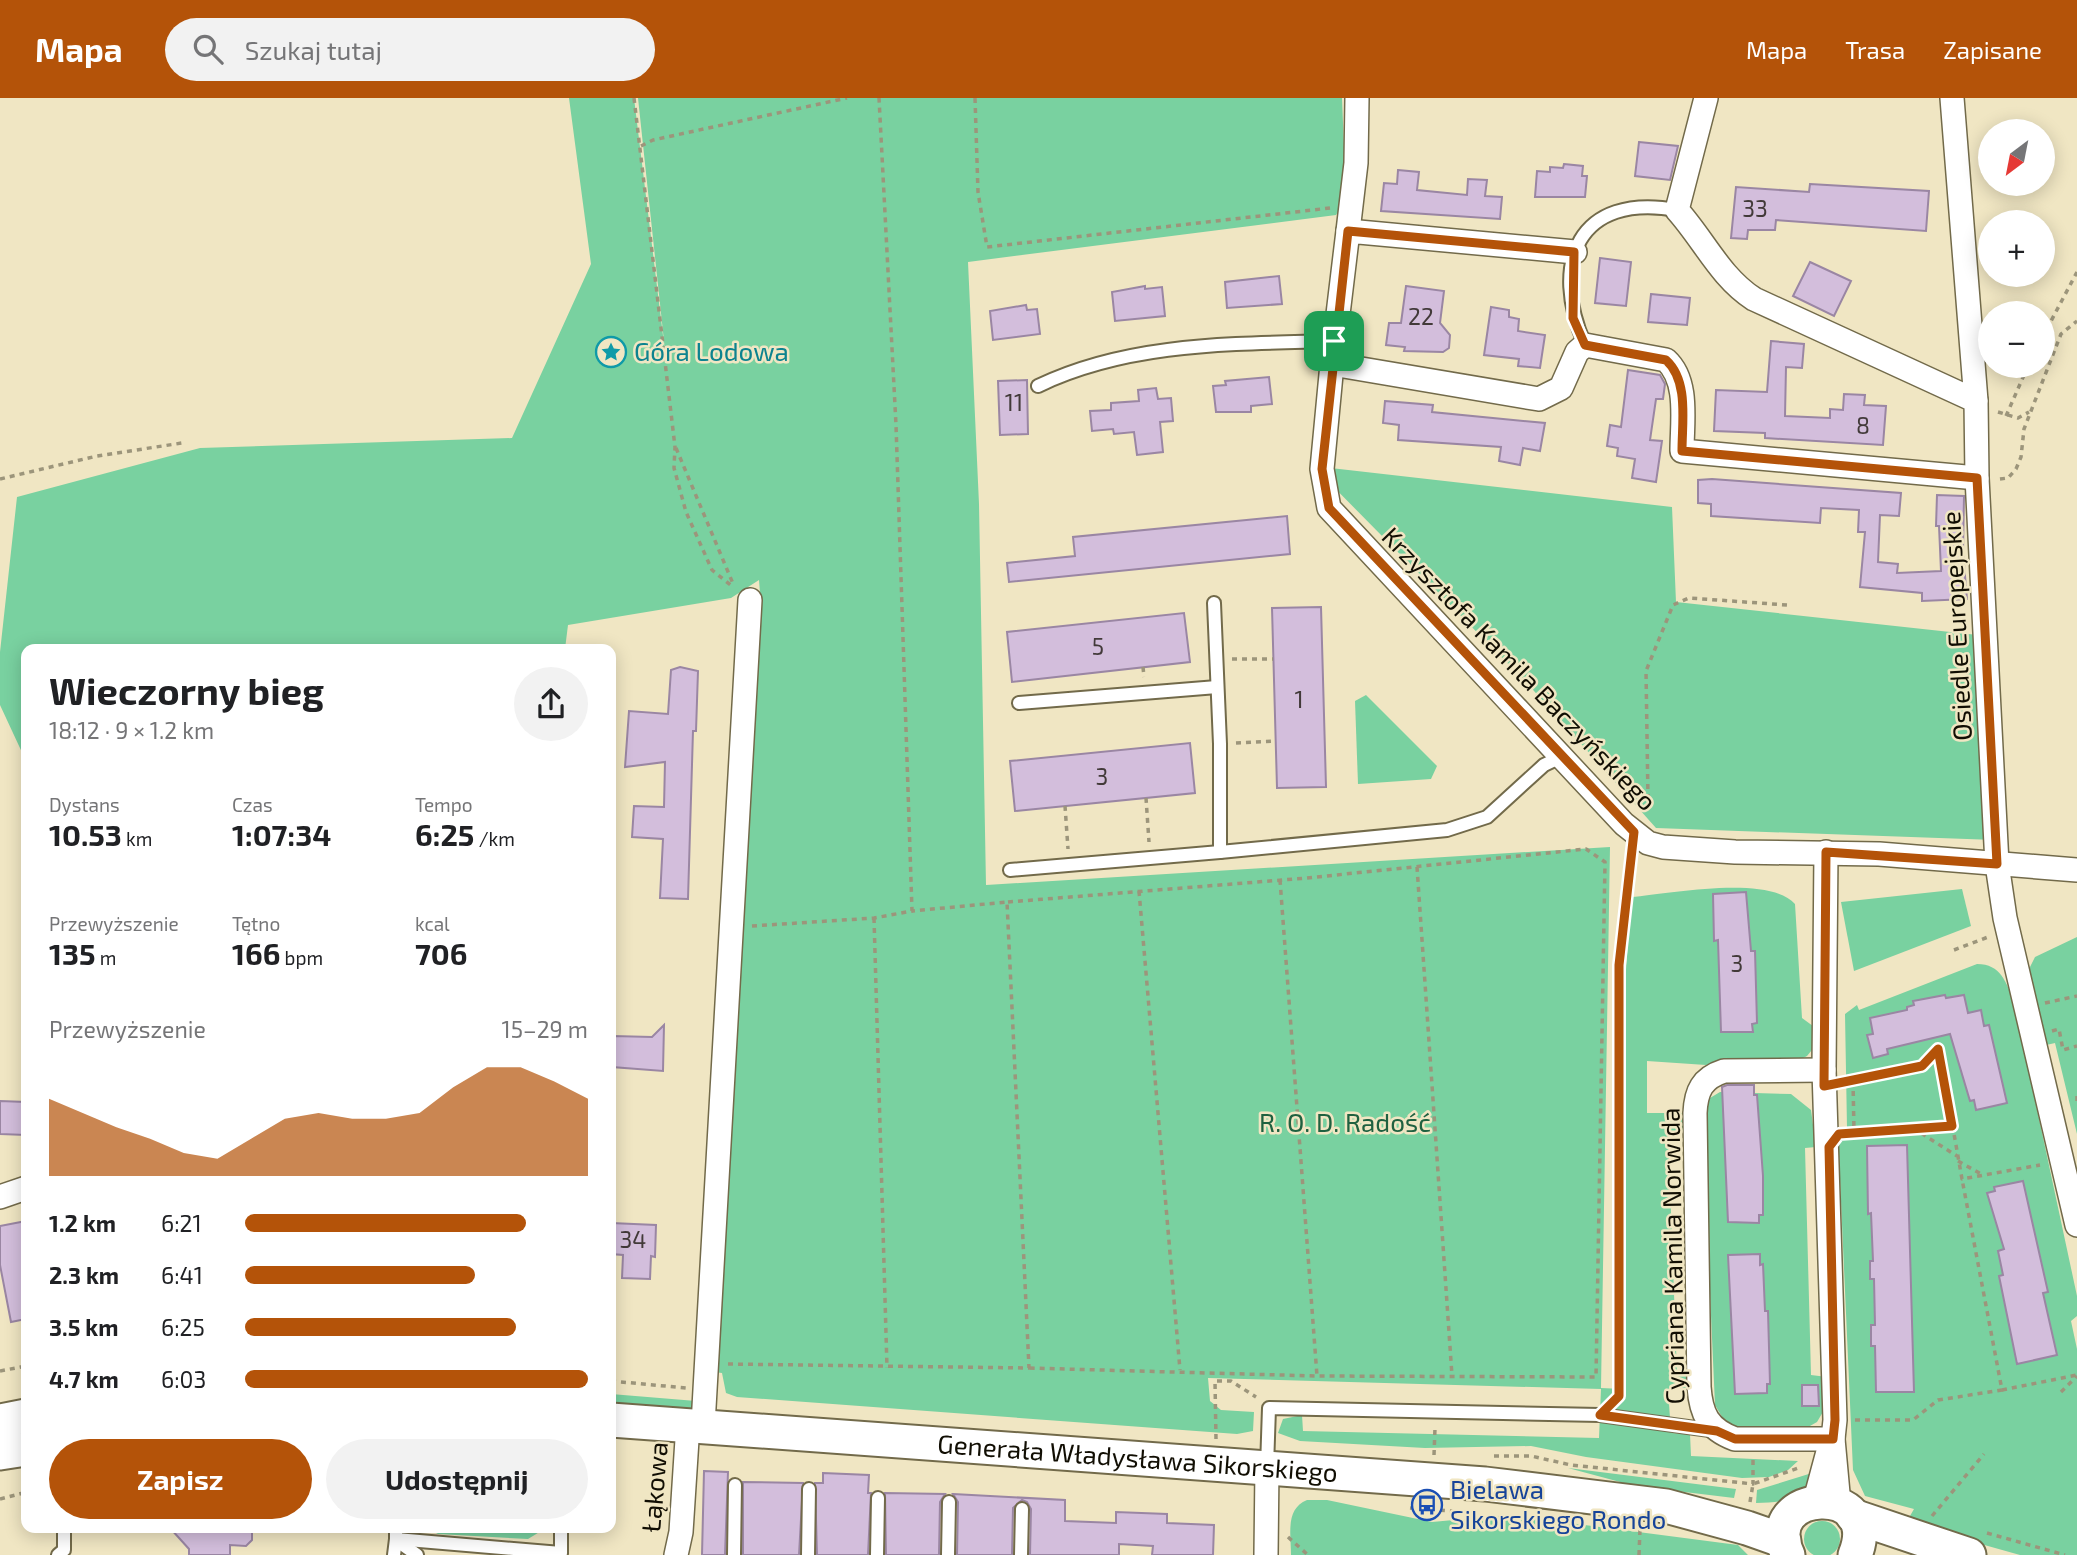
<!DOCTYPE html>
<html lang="pl">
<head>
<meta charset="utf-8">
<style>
  body { margin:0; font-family:"Exo 2",sans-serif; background:#f2f2f2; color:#202124; height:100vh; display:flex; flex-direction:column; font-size:26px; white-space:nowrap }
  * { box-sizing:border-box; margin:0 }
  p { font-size:23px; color:#757577 }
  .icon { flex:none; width:38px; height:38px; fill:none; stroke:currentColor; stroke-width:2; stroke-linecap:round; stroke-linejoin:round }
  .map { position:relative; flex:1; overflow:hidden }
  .side { position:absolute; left:21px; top:546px; width:595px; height:889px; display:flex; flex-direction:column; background:#fff; border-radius:14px; box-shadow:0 4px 18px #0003 }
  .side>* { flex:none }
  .needle { width:46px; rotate:212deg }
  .tools { position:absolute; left:1978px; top:21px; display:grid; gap:14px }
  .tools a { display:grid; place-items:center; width:77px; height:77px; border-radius:50%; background:#fff; box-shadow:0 4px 18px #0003; font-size:35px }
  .pin { position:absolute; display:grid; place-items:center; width:60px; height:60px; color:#fff; margin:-30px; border-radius:14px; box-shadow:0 4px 10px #0006 }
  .round { display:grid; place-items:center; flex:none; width:74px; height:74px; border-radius:37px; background:#f2f2f2 }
  .head { display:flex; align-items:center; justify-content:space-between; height:119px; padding:0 28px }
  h1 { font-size:38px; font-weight:700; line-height:52px }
  .stats { display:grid; grid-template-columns:repeat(3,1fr); gap:10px; height:119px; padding:7px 28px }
  .stats div { display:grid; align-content:center }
  .stats b { font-size:30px; font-weight:700 }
  .stats small { font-size:19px; font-weight:400 }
  .stats p { font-size:19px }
  .chart { height:196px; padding:14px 28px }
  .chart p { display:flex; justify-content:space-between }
  .chart svg { width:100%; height:126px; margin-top:7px; fill:#b45309; opacity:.7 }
  .button { display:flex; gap:14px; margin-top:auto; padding:14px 28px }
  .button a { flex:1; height:80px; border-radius:42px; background:#b45309; color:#fff; font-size:28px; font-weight:700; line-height:80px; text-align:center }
  .button a+a { background:#f2f2f2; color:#202124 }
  ul { padding:0 28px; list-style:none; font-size:23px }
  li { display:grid; grid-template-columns:112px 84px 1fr; align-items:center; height:52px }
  li i { height:18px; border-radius:9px; background:#b45309 }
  header { display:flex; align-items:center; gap:42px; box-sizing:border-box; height:98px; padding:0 35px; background:#b45309; color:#fff }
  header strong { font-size:33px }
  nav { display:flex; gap:38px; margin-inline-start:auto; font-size:24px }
  .search { width:490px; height:63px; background:#f2f2f2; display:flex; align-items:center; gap:18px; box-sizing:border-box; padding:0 24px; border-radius:38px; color:#757577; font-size:26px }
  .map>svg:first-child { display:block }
</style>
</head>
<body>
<header>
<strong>Mapa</strong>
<div class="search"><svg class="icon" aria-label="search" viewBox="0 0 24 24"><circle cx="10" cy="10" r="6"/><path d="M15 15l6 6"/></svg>Szukaj tutaj</div>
<nav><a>Mapa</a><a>Trasa</a><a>Zapisane</a></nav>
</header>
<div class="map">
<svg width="2077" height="1457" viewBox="0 0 2077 1457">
  <rect width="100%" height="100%" fill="#f0e6c3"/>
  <!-- green -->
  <g fill="#79d1a0">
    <path d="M569,0H634L666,262L638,0H1342L1346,101L1336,117L968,164L979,406L986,787L1610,749L1601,1290L1622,1291L1626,1034L1625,886L1631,799C1669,796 1768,776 1795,806L1802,920L1817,931L1816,947L1807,958L1793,965L1724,961L1706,967L1647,963V1015H1695V1031L1668,1034L1677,1276L1699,1274V1289L1668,1291L1671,1335L1690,1336L1691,1358L1798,1363L1788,1372L1769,1379L1742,1380L1586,1359L1531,1348L1425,1350L1300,1343L1278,1335L1283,1321L1302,1317L1303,1333L1599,1340L1601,1291L1208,1280L1210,1303L1221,1312L1254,1314L1253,1333L1237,1336L737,1299L726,1295L722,1275L714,1274L761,508L759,482L731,500L568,527L565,551H26V663L0,607V554L17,399L200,350L512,340L591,166Z"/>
    <path d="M1313,368L1672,409L1676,504L1987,538L1995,742L1656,730L1526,584Z"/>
    <path d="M1366,597L1437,668L1431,681L1358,686L1355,603Z"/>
    <path d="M1962,791L1971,828L1854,873L1841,804Z"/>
    <path d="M2077,839V1036L2055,945L2042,948L2028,873L2035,859Z"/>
    <path d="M1977,866C2001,866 2006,884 2014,904L2077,1198V1218L2071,1223L2077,1251V1457H2020L1906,1425L1914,1411L1865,1398L1853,1372L1838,1036L1847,1030L1845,916L1857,907L1859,912Z"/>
    <path d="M1720,994L1791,996L1811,1012L1816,1049L1805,1050L1811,1277L1827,1279V1307L1817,1324L1801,1333L1737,1331L1722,1319L1715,1307L1702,1016L1710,1000Z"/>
    <path d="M611,1296L696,1303L691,1312L611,1305Z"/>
    <path d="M1568,1370L1736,1391L1734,1400L1635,1388Z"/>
    <path d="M1812,1375C1802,1402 1784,1405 1756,1405L1757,1392Z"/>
    <path d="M1307,1402H1327L1432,1424L1508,1417L1738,1447L1748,1457H1291C1291,1436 1285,1411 1307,1402Z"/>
    <circle cx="1822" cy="1441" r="18"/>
    <path d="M426,1430H546L528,1441L438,1436Z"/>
  </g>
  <!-- building -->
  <g fill="#d3bedc" stroke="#9a86a3" stroke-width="2">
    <path d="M1639,44L1678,48L1670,82L1635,78Z"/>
    <path d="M1564,66L1583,68L1582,78H1587L1585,99H1535L1537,73L1550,74V69L1563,70Z"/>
    <path d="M1398,72L1419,74L1417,92L1467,97L1468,81L1487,82L1485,98L1502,99L1500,121L1381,113L1384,85L1397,86Z"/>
    <path d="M1810,86L1929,93L1926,133L1776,122L1775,132H1748L1747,141L1731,140L1736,89L1809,94Z"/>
    <path d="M1600,160L1631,164L1626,208L1595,205Z"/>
    <path d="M1810,164L1851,183L1834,218L1793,198Z"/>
    <path d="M1279,178L1282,206L1227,210L1225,184Z"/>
    <path d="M1145,188V191L1162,189L1165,218L1115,223L1112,194Z"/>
    <path d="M1406,188L1444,193L1440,225L1450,237L1449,250L1443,254L1404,253L1405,249L1386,247L1389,225H1401Z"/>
    <path d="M1651,196L1690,200L1687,227L1648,224Z"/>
    <path d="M1026,207L1027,212L1037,211L1040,236L993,242L990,213Z"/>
    <path d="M1491,209L1509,212V219L1519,221L1518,233L1545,237L1540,270L1518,268L1519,261L1484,257Z"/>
    <path d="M1771,243L1804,246L1802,270L1786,269L1785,318L1830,320V311L1843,312L1844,296L1865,297L1864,307L1886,308L1883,347L1765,340V335L1714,333L1716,292L1767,294Z"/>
    <path d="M1628,272L1660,277L1665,286L1663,301H1656L1650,342L1662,343L1656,384L1632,380L1635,361L1617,358L1618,350L1607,348L1610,327L1621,329Z"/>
    <path d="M1269,279L1272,306L1251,308V314H1216L1213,288L1226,287L1225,283Z"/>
    <path d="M1027,282L1028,336L1000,337L998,283Z"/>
    <path d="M1156,290L1158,301L1171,300L1173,323L1160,324L1163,354L1137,357L1134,334L1114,336L1113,331L1092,333L1090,313L1111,312V305L1139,303L1138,292Z"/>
    <path d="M1385,303L1433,307L1432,314L1545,325L1540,353L1523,350L1520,367L1499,363L1501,349L1398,342L1399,327L1383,325Z"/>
    <path d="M1712,381L1901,395L1899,418L1880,417L1878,464L1898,466L1897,475L1941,473L1939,428H1936L1937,397L1964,398L1963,454L1967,501L1922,503V495L1860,489L1865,434H1858L1859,412L1821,410L1820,425L1711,418V406L1698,405V382Z"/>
    <path d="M1287,418L1290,456L1009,484L1007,465L1075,458L1073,439Z"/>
    <path d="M1321,509L1326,689L1277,690L1272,510Z"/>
    <path d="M1184,515L1190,564L1012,584L1007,534Z"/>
    <path d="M680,569L698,573L696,633H693L688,801L660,800L663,741L632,739L634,708L664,709L665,664L625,669L629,613L668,616L671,572Z"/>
    <path d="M1190,645L1195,695L1015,713L1010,663Z"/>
    <path d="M1746,794L1751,853H1755L1757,925L1752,926L1753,934H1721L1718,842L1714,843L1713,796Z"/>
    <path d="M1945,897L1946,900L1964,897L1968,915L1981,912L1984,928L1989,927L2007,1005L1976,1012L1974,1002L1970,1003L1950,936L1887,951L1888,956L1873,960L1867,937L1873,936L1870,920L1907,912V909L1914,907L1913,903Z"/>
    <path d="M664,927L663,973L612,969L613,938L652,939Z"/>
    <path d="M1727,987H1754V997H1757L1763,1078V1117H1759V1125L1728,1124L1722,989Z"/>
    <path d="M0,1003L26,1004V1037L0,1036Z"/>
    <path d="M1907,1047L1914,1294H1876L1875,1248H1871V1227H1875L1874,1181H1870V1163H1873L1871,1115L1868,1116L1867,1048Z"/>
    <path d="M2023,1083L2048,1194L2043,1195L2057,1257L2017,1266L1999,1178L2003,1177L1998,1153L2004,1151L1987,1095L1995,1093L1994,1089Z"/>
    <path d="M26,1123V1221L11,1224L0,1167V1128Z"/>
    <path d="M611,1125L656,1127L655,1159L651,1158L650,1181L622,1180L623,1157L611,1156Z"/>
    <path d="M1760,1156V1167L1763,1166L1765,1213H1768L1770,1286H1767V1295L1735,1296L1728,1157Z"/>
    <path d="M1802,1287H1818L1819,1308H1802Z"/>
    <path d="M704,1373L728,1374L725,1457H702Z"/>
    <path d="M823,1375L869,1377L868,1395H871L868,1457H817L815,1385H823Z"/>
    <path d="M743,1384L803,1385L799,1457H743Z"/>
    <path d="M885,1395L945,1396L940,1404L939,1457H886Z"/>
    <path d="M953,1396L1065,1402V1423L1116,1425V1414L1167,1416V1425L1214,1427L1213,1457H1152L1153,1448L1119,1446V1457H1030L1031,1411L1027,1404L1022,1402L1013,1410L1012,1457H957L958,1404Z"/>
    <path d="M170,1430H252V1442L246,1448L230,1447V1457H189V1451Z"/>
  </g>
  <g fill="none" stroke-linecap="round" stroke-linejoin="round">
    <!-- service casing -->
    <g stroke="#726a4a" stroke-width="16">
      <g id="service">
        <path d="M1585,247C1549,165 1578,94 1677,112"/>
        <path d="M1038,288C1129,244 1235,246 1334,243"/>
        <path d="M1214,505L1220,646V754L1447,732L1487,719L1544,667L1563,658"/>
        <path d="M1019,605L1217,589"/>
        <path d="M1010,772L1220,754"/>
        <path d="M1267,1369L1269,1310L1600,1317L1717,1333"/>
        <path d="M396,1430V1441L561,1455V1430"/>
        <path d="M396,1442L417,1457"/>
        <path d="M58,1457L64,1452V1430"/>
        <path d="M394,1457L396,1441"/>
        <path d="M734,1457L735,1387"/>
        <path d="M808,1457L809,1391"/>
        <path d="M877,1457L878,1400"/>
        <path d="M948,1457L949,1404"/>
        <path d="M1021,1457L1022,1411"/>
      </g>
    </g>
    <!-- minor casing -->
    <g stroke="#726a4a" stroke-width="26">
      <g id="minor">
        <path d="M1706,0L1677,112C1704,142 1720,179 1754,201L1976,303L1977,380L1997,766L2005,820L2077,1127"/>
        <path d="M1952,0L1976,303"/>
        <path d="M1348,133L1356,65L1357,0"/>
        <path d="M1575,154L1348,133L1332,266L1539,301L1561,290L1577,254L1585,247L1666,262C1689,283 1682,323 1682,353L1977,380"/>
        <path d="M1332,266L1322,371L1329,410L1624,726L1648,745L1663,749L1735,754L1879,756L2077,772"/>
        <path d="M1826,754L1824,972L1835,1322L1833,1341L1839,1406"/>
        <path d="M1824,972L1724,973C1702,980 1696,993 1695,1015L1699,1289C1701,1316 1708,1331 1735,1341H1833"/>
        <path d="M0,1099L26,1090"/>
        <path d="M703,1327L750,502"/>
        <path d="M1815,1402L1829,1350"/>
        <path d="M676,1457L681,1434L688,1326"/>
        <path d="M1266,1457L1267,1369"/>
      </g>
    </g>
    <!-- secondary casing -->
    <g stroke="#726a4a" stroke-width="37">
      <g id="secondary">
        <path id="s1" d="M611,1322L1485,1386L1666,1408L1747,1430L1784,1443"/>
        <path d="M0,1323L26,1318"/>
        <path d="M0,1355L26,1351"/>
        <path d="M1853,1418L1969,1457"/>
        <path d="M1788,1457C1756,1390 1885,1383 1855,1457"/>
      </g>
    </g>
    <!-- path -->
    <g stroke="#9c957b" stroke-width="3.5" stroke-dasharray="5 5" stroke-linecap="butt">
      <path d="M634,0L675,349L674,370L686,414L712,472L733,489"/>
      <path d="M975,0L978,94L987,149L1330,110"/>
      <path d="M641,48L653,42L847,0"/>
      <path d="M2042,240L2077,174"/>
      <path d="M1998,314L2018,320L2029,314"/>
      <path d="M2006,318L2028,268"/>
      <path d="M676,350L734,488"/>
      <path d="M0,381L97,358L182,345"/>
      <path d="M2000,381L2008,380L2016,371L2021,359L2024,331L2061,236L2077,223"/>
      <path d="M1232,561H1273"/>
      <path d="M1143,569L1144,579"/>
      <path d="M1236,645L1275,643"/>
      <path d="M1146,700L1149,744"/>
      <path d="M1648,701L1646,573L1673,507L1689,500L1787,507"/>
      <path d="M1065,708L1068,751"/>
      <path d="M1417,769L1452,1278"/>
      <path d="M1280,782L1317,1278"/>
      <path d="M1139,793L1180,1272"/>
      <path d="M1008,804L1307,780L1586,751L1605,764L1596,1279L1317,1278L1029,1270"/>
      <path d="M874,820L887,1270"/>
      <path d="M752,828L874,820L912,813L896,327L879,0"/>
      <path d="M1954,852L1988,839"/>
      <path d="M2045,905L2077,898"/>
      <path d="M2052,933L2059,931L2063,952L2077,948"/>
      <path d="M1853,983L1854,1034"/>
      <path d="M1845,984L1922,968L1939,951L1962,1081L2040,1067"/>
      <path d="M2077,998V1003"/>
      <path d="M1913,1030L1957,1058"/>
      <path d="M1849,1035L1952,1028"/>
      <path d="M1958,1063L1981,1076"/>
      <path d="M728,1266L1029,1270L1007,804L912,813"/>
      <path d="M0,1273L26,1268"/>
      <path d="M611,1283L686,1290"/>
      <path d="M2002,1292L2077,1277"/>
      <path d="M2061,1294L2077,1278"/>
      <path d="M1614,1303L1619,1298L1620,1251L1619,867L1630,760"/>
      <path d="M1855,1322H1913L1938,1302L2002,1292L1962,1081"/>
      <path d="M1216,1341L1215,1283H1231L1256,1299"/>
      <path d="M1434,1357L1435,1330"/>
      <path d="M1494,1358H1531L1571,1367L1753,1386V1360"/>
      <path d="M0,1401L23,1395L26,1389"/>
      <path d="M1750,1404L1753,1386L1801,1369"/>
      <path d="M1410,1410L1465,1414"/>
      <path d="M1932,1418L1984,1356"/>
      <path d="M1987,1435L2065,1457"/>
      <path d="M1288,1439L1308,1457"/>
      <path d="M1639,1457L1640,1431"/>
    </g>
    <!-- service -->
    <use href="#service" stroke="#fff" stroke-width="12"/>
    <!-- minor -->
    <use href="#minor" stroke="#fff" stroke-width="23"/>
    <!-- secondary -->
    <use href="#secondary" stroke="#fff" stroke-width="33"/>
  </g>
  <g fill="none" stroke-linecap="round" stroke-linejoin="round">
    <!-- route casing -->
    <g stroke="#fff" stroke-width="14">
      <path id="route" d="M1348,133L1574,154L1573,220L1585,247L1666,262C1689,283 1682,323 1682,353L1977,380L1997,766L1826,754L1824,988L1922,968L1938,951L1952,1028L1839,1036L1829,1049L1835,1322L1833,1341H1735L1717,1333L1600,1317L1619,1298V867L1634,734L1329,410L1322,371Z"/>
    </g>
    <!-- route -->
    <use href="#route" stroke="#b45309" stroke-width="9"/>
  </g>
  <!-- icons -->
  <defs>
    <g id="sight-ring" transform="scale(1.575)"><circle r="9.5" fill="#f0e6c3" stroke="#0f9aa8" stroke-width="1.5"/><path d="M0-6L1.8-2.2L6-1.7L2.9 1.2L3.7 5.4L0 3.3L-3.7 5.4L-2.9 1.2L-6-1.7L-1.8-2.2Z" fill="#0f9aa8"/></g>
    <g id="bus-ring" transform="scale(1.575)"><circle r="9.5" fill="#f0e6c3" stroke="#1a4fb4" stroke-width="1.5"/><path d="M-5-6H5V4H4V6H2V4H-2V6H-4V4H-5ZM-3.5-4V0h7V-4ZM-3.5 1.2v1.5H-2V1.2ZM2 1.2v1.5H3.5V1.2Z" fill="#1a4fb4"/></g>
  </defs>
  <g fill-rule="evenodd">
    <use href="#sight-ring" x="611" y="254"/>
    <use href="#bus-ring" x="1427" y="1407"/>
  </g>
  <g text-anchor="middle" stroke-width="5" stroke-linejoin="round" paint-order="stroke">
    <!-- number labels -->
    <g font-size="23" fill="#423a39">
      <text x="1755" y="119">33</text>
      <text x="1421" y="227">22</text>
      <text x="1014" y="313">11</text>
      <text x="1863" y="336">8</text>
      <text x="1098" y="557">5</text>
      <text x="1299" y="610">1</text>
      <text x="1102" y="687">3</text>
      <text x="1737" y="874">3</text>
      <text x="633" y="1150">34</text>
    </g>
    <!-- culture labels -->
    <g font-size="26" fill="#0d838f" stroke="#f0e6c3" text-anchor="start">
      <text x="634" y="263">Góra Lodowa</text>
    </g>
    <!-- street labels -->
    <g font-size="26" fill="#110e03" stroke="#f0e6c3">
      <text transform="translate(1957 528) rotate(-93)" y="9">Osiedle Europejskie</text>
      <text transform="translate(1519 571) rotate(46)" y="9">Krzysztofa Kamila Baczyńskiego</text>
      <text transform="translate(1673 1158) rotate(-91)" y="9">Cypriana Kamila Norwida</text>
      <text dy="9" stroke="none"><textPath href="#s1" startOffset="528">Generała Władysława Sikorskiego</textPath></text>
      <text transform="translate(655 1389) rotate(-85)" y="9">Łąkowa</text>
    </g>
    <!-- park labels -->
    <g font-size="26" fill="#1f6140" stroke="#f0e6c3">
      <text x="1345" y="1034">R. O. D. Radość</text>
    </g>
    <!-- transit labels -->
    <g font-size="26" fill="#164399" stroke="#f0e6c3" text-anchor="start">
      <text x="1450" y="1401">Bielawa<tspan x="1450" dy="30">Sikorskiego Rondo</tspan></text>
    </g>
  </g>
</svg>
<div class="tools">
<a><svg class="needle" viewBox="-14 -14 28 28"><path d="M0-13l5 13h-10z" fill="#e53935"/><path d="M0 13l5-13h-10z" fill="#757577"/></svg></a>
<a>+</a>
<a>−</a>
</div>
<div class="pin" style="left:1334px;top:243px;background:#1e9e55"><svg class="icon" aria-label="arrive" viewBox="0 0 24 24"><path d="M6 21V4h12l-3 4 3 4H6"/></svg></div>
<section class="side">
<div class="head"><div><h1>Wieczorny bieg</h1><p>18:12 · 9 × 1.2 km</p></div><a class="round"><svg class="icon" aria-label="share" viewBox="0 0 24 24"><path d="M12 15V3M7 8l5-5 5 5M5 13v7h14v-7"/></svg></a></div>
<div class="stats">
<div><p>Dystans</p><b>10.53<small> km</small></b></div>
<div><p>Czas</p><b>1:07:34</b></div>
<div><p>Tempo</p><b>6:25<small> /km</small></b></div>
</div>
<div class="stats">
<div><p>Przewyższenie</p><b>135<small> m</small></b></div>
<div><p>Tętno</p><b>166<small> bpm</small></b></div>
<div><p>kcal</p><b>706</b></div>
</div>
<div class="chart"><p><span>Przewyższenie</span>15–29 m</p>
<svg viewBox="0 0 160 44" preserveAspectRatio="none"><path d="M0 44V17L10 22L20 27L30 31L40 36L50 38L60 31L70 24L80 22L90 24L100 24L110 22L120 13L130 6L140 6L150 11L160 17V44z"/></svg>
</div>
<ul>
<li><b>1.2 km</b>6:21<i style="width:82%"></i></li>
<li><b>2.3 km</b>6:41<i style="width:67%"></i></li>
<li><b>3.5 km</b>6:25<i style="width:79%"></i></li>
<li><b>4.7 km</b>6:03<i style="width:100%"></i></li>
</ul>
<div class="button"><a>Zapisz</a><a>Udostępnij</a></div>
</section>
</div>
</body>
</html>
